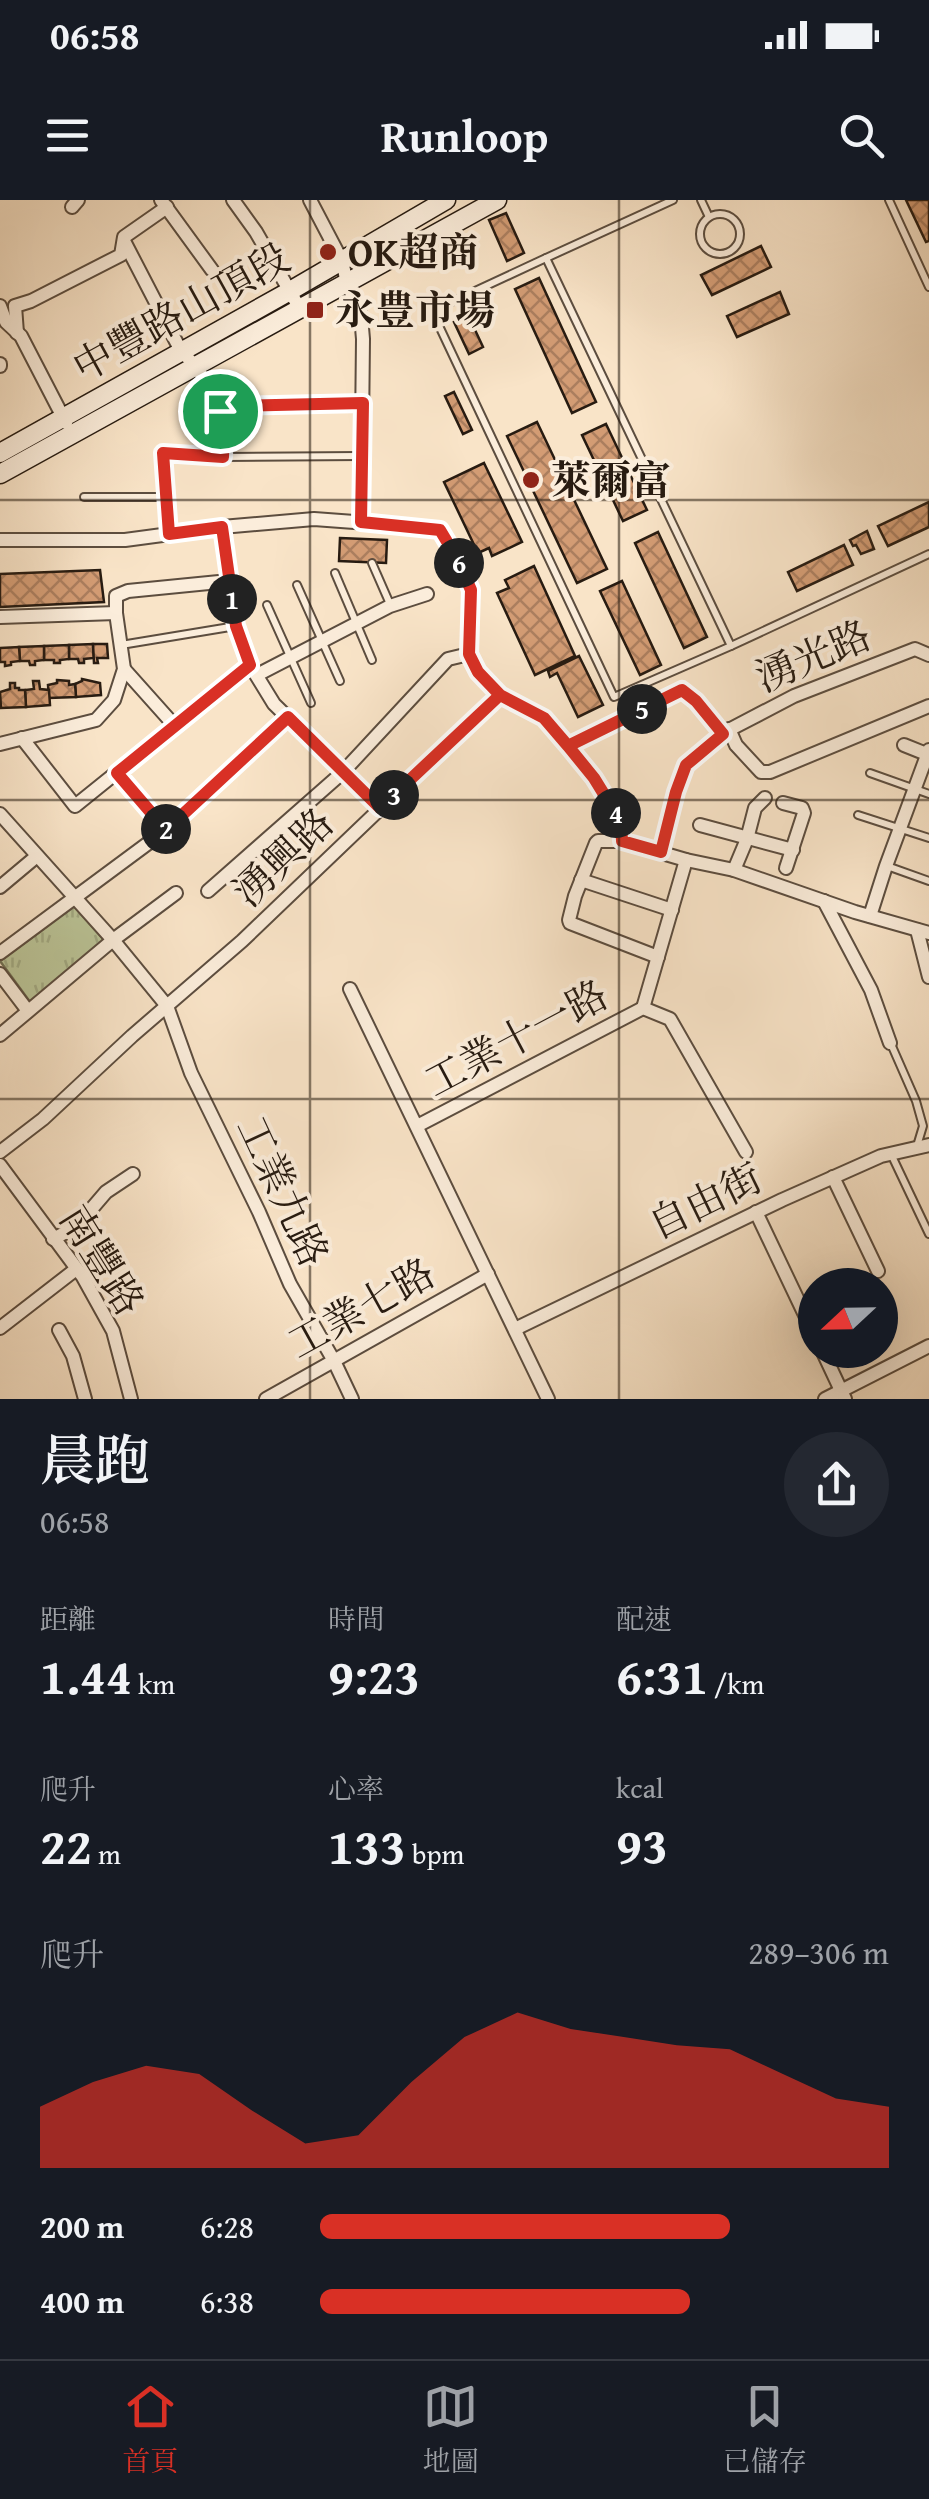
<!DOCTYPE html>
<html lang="zh-TW">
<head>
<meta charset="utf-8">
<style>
  body { margin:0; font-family:"Gentium Book Plus","Noto Serif TC",serif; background:#242831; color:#f1f3f6; height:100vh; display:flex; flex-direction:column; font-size:38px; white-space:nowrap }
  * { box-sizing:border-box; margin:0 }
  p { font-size:32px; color:#9ea1a6 }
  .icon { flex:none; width:55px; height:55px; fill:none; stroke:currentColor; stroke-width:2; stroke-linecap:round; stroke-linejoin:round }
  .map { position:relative; height:1199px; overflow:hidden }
  .details { display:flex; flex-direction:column; background:#171b24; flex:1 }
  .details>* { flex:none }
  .needle { width:65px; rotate:248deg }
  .buttons { position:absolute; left:798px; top:1068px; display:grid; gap:20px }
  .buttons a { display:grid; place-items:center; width:100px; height:100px; border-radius:50%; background:#171b24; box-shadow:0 10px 40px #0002; font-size:50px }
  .pin { position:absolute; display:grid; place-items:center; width:85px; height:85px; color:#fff; margin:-42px; border:5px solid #fff; border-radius:50%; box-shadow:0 2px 10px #0007 }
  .km { position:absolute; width:50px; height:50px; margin:-25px; border-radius:50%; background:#222; color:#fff; font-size:28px; line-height:50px; text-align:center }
  .round { display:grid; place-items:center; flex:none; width:105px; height:105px; border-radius:52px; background:#242831 }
  .summary { display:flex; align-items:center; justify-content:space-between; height:170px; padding:0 40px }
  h1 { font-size:55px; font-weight:600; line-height:75px }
  .stats { display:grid; grid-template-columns:repeat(3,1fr); gap:15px; height:170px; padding:10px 40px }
  .stats div { display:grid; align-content:center }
  .stats b { font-size:50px; font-weight:600 }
  .stats small { font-size:28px; font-weight:400 }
  .stats p { font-size:28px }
  .chart { height:280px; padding:20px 40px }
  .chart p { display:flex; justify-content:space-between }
  .chart svg { width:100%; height:180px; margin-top:10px; fill:#d93025; opacity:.7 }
  ul { padding:0 40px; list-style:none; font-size:32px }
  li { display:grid; grid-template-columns:160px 120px 1fr; align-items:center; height:75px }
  li i { height:25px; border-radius:12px; background:#d93025 }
  .status { display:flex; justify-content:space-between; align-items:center; height:70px; padding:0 50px; background:#171b24; direction:ltr }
  .status svg { height:28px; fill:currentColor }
  header { display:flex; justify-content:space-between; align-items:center; height:130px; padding:0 40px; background:#171b24; font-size:45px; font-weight:600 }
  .dock { display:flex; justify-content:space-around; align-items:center; height:140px; border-top:2px solid #363941; background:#171b24; font-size:28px; color:#9ea1a6 }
  .dock a { display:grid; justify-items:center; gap:5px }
  .dock .current { color:#d93025 }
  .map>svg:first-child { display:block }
</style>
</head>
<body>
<div class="status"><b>06:58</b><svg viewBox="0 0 49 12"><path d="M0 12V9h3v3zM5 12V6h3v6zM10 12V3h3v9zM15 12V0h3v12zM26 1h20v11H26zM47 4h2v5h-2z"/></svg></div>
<header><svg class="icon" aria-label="menu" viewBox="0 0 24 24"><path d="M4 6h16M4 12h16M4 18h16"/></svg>Runloop<svg class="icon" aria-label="search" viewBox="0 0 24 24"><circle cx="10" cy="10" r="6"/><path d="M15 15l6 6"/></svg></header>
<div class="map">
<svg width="929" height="1199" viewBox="0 0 929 1199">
  <defs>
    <pattern id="park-tufts" width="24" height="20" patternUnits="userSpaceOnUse" patternTransform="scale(2.5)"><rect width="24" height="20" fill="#bbc598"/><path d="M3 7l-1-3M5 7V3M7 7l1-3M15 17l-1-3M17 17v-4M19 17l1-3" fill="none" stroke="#a1a982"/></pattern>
    <pattern id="building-cross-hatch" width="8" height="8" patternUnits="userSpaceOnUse" patternTransform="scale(2.5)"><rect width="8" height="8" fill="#d39c74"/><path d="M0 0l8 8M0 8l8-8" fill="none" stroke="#ab7e5e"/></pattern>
  </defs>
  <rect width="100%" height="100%" fill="#f9e4c8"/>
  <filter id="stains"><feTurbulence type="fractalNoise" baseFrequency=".002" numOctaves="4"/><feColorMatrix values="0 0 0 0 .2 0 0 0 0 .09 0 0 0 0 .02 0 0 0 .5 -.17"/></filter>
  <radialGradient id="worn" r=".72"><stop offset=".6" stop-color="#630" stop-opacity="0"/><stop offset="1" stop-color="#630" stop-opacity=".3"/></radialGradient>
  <!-- park -->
  <path fill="url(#park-tufts)" stroke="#717054" stroke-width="2.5" d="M74,706L105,741L30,802L0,761Z"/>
  <!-- building -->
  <g fill="url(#building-cross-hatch)" stroke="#271b11" stroke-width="2.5">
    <path d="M906,0H929V41L926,42Z"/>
    <path d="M506,13L524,53L507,61L489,20Z"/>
    <path d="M761,46L771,67L712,95L701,75Z"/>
    <path d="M539,78L596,202L572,213L515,89Z"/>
    <path d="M780,92L789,114L737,137L727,116Z"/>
    <path d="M468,115L483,147L469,154L454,122Z"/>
    <path d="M454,192L472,230L463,234L445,196Z"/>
    <path d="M537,222L607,369L577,383L507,236Z"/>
    <path d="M606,224L647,310L623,321L582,235Z"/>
    <path d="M484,263L522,342L492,356L489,348L478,353L444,282Z"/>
    <path d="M929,302V327L888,346L878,326Z"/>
    <path d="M867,331L874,349L861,354L856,345L853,346L850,340Z"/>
    <path d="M658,332L707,437L684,448L635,343Z"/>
    <path d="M340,338L387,340L386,363L339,361Z"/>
    <path d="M844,345L853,365L797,391L788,372Z"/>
    <path d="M534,366L575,456L535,475L497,393L509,388L505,380Z"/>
    <path d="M100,370L104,402L0,407V374Z"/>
    <path d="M622,381L661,465L640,475L600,391Z"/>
    <path d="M93,444L94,458L84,459V463H79L78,459H69V445Z"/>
    <path d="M93,444H107L108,458H97L98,463H94Z"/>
    <path d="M69,445V459L60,460V463H54V460H44V446Z"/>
    <path d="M44,446V460L35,461V465H30L29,461H20L19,447Z"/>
    <path d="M19,447L20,461L11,462V465L5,466V462H0V448Z"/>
    <path d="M579,456L603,505L578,517L557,473L550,477L548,471Z"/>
    <path d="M82,479L100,483L101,495L76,497L75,484L82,481Z"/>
    <path d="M57,480L69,481V485L75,484L76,497L49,498L48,485L57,483Z"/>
    <path d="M33,481H39L40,489L49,490L50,505L26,507L25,490L34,489Z"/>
    <path d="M10,483H15V488H19V490H25L26,507L1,508L0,492L10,489Z"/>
  </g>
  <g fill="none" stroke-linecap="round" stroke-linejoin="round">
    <!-- service casing -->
    <g stroke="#5c4d3f" stroke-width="10">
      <g id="service">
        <path d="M673,0L546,58L731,446L929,354"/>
        <path d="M701,0L709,17"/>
        <path d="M889,0L929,87"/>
        <circle cx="720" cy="34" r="20"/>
        <path d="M546,58L432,111L614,497L731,446"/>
        <path d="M84,297H166"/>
        <path d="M169,333L163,253L223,257L361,256"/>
        <path d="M372,363L390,404"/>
        <path d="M335,373L372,460"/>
        <path d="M297,385L340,481"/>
        <path d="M267,405L311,503"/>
        <path d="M121,445L236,426"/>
        <path d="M870,573L929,594"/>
        <path d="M858,615L929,638"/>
        <path d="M887,666L929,681"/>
        <path d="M891,844L916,901L923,926L917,946"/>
        <path d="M891,954L929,1034"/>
      </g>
    </g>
    <!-- minor casing -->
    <g stroke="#5c4d3f" stroke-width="16">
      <g id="minor">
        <path d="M161,0L212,70"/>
        <path d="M233,0L256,32L300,109"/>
        <path d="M310,0L342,61L347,83L361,116L363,139L361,322"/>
        <path d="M72,7L78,0"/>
        <path d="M124,41L181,151C198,167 221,200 223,223C225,234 223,246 223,257"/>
        <path d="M0,106L6,122L21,136L66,223"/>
        <path d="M17,133L15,106L31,101L121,55L124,37L167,7"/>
        <path d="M0,164V166"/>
        <path d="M220,211L233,206L363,203"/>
        <path d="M222,327L236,426L250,465L274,504L380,608"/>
        <path d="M0,340H125L222,327L314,319L408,326L440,330L458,361L471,390L469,454L477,471L499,495L544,518L569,546L681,490L696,501L723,533L794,496L915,449L929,455"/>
        <path d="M0,417L116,413"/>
        <path d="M124,469L174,525"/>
        <path d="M257,475L390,406L427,394"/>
        <path d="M729,529L736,545L761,572H770L929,506"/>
        <path d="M22,538L75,606L250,465"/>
        <path d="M0,544L96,520L114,500L124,469L116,413V396L128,391L229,381"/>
        <path d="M904,545L929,555"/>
        <path d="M569,546L594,578L621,621V641L686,660L734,670L855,712L929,733"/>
        <path d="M117,573L166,630"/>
        <path d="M783,603L802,608L804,613L786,668"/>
        <path d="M0,614L113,740L167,806L191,873L259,1012L290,1084L334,1161L352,1199"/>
        <path d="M700,625L793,650"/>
        <path d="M621,641H598L596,643L575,696L569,720L570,723L658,757"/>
        <path d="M661,652L676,592L686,565L723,533"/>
        <path d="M734,670L747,639L755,608L765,598"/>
        <path d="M581,680L672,710"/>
        <path d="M0,687L37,656"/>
        <path d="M208,691L342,573L448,459L469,454"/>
        <path d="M824,701L871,790L890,843"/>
        <path d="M870,716L886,666L929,550"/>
        <path d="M917,730L929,777"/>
        <path d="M0,753L166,630L287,517"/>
        <path d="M0,774L28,811"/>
        <path d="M350,789L548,1199"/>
        <path d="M643,808L686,660"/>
        <path d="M0,835L113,740L176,693"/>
        <path d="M417,926L643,808L670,819L746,952"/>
        <path d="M0,952L43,919L132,836L242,741L499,495"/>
        <path d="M0,965L83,1077L113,1131L131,1199"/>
        <path d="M833,977L878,1071"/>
        <path d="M756,1012L815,1136"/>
        <path d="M53,1039L76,1027L106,992L133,974"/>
        <path d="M0,1128L75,1070"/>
        <path d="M515,1129L782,1000L881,956L929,945"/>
        <path d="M59,1130L73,1156L85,1199"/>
        <path d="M822,1150L845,1199"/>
        <path d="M266,1199L488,1074"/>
        <path d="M825,1199L929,1146"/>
      </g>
    </g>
    <!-- secondary casing -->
    <g stroke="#271b11" stroke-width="21">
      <g id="secondary">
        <path d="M0,253L290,91L446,0"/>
        <path d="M0,274L497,0"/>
      </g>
    </g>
    <!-- service -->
    <use href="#service" stroke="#fbeddb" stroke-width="6"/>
    <!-- minor -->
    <use href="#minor" stroke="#fbeddb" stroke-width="12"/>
    <!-- secondary -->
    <use href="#secondary" stroke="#fbeddb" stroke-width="18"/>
  </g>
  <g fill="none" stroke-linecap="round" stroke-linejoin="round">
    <!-- route casing -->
    <g stroke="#fff" stroke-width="20">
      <path id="route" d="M220,211L224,222L223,257L163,253L169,334L222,327L236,426L250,465L117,573L166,630L288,517L380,608L500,495L544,518L568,546L594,578L621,622L622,641L661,652L676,592L686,565L723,534L696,501L682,490L568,546L544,518L500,495L478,472L469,454L471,390L458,360L440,330L361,322L363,203L233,206L220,211"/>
    </g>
    <!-- route -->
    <use href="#route" stroke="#d93025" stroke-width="12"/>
  </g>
  <!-- grid -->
  <path fill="none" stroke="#271b11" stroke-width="2.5" stroke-opacity="0.55" d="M310,0V1199M619,0V1199M0,300H929M0,600H929M0,899H929"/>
  <!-- markers -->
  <g fill="#8f2418" stroke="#fbeddb" stroke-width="4">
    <circle cx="328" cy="52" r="10"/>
    <rect x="305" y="100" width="20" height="20" rx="5"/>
    <circle cx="531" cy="280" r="10"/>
  </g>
  <g text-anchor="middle" stroke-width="8" stroke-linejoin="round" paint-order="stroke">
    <!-- poi labels -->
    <g font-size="40" font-weight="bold" fill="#271b11" stroke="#fbeddb" text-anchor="start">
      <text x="348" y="66">OK超商</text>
      <text x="335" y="124">永豊市場</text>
      <text x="551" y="294">萊爾富</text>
    </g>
    <!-- street labels -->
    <g font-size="40" fill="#271b11" stroke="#fbeddb">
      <text transform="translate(181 112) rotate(-29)" y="14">中豐路山頂段</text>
      <text transform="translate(813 456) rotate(-23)" y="14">湧光路</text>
      <text transform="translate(283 657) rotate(-44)" y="14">湧興路</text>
      <text transform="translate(516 838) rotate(-28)" y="14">工業十一路</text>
      <text transform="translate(283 991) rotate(65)" y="14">工業九路</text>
      <text transform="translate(705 1001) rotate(-26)" y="14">自由街</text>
      <text transform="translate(102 1060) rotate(58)" y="14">南豐路</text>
      <text transform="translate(361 1108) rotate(-29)" y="14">工業七路</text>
    </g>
  </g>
  <rect width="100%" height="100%" filter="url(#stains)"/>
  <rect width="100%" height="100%" fill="url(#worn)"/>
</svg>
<div class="buttons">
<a><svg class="needle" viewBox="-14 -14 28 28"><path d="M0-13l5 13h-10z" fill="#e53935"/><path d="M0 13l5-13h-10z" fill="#9ea1a6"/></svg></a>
</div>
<div class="pin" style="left:220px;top:211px;background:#1e9e55"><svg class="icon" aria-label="arrive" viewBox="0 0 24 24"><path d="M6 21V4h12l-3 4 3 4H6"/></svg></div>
<b class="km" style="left:232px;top:399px">1</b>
<b class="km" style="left:166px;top:629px">2</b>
<b class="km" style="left:394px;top:595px">3</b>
<b class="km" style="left:616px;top:613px">4</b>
<b class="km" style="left:642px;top:509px">5</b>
<b class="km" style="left:459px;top:363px">6</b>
</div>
<section class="details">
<div class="summary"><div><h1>晨跑</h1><p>06:58</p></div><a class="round"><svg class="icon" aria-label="share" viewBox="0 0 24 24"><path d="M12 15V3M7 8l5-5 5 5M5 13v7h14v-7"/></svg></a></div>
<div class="stats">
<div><p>距離</p><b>1.44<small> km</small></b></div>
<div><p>時間</p><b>9:23</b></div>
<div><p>配速</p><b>6:31<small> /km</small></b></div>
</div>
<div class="stats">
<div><p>爬升</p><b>22<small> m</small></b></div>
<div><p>心率</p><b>133<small> bpm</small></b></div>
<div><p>kcal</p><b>93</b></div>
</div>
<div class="chart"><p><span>爬升</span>289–306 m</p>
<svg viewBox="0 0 160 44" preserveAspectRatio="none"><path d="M0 44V29L10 23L20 19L30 21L40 30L50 38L60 36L70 23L80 12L90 6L100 10L110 12L120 14L130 15L140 21L150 27L160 29V44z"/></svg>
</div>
<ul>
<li><b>200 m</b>6:28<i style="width:72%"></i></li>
<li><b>400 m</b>6:38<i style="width:65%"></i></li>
</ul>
</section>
<nav class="dock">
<a class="current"><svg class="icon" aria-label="home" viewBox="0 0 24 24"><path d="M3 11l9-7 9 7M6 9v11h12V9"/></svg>首頁</a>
<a><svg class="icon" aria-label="map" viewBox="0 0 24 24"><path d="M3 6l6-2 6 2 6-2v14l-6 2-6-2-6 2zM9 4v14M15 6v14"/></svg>地圖</a>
<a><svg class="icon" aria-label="saved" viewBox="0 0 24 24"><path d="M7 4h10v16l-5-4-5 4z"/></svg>已儲存</a>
</nav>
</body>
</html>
